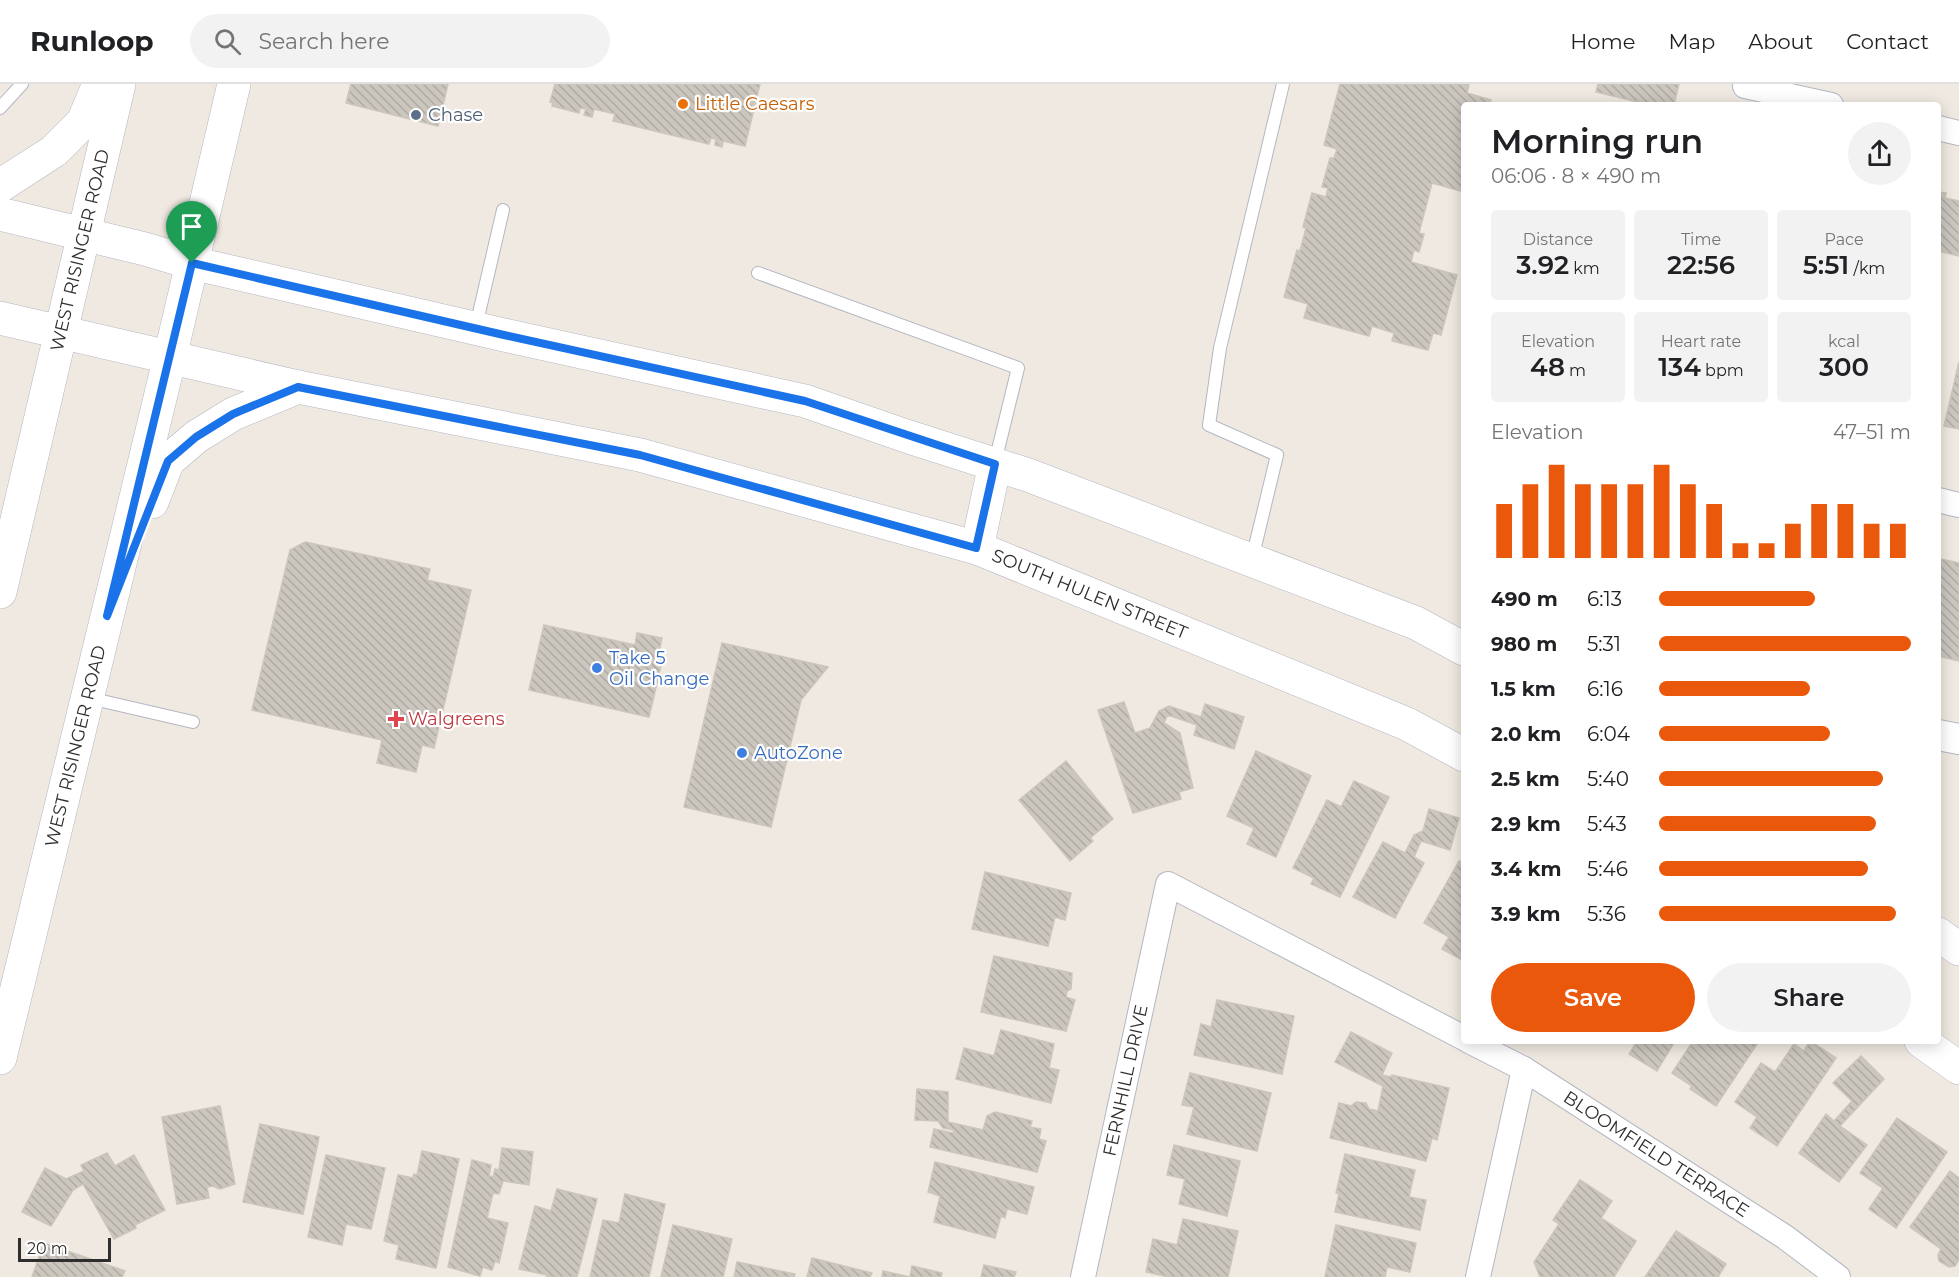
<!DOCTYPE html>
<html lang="en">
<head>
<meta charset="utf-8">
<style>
  body { margin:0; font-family:Montserrat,sans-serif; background:#f2f2f2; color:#202124; height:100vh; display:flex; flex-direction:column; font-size:22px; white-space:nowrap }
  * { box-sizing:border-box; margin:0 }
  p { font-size:20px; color:#757577 }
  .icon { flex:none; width:33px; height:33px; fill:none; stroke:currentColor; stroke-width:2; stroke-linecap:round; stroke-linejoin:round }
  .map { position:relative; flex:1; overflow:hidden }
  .panel { position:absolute; left:1461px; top:18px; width:480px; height:942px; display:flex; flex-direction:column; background:#fff; border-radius:6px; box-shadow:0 3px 15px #0003 }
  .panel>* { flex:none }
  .scale { position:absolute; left:18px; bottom:15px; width:93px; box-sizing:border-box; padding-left:6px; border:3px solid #2e2e2e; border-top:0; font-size:16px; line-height:21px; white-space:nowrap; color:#2e2e2e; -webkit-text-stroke:4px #fff; paint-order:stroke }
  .pin { position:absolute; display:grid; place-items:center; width:51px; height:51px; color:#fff; margin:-62px -26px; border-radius:50% 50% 50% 0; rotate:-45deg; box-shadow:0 0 6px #0007 }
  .pin .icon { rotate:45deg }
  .round { display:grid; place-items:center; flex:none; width:63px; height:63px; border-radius:32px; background:#f2f2f2 }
  .summary { display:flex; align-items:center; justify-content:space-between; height:102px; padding:0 30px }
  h1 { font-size:33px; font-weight:600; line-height:45px }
  .metrics { display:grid; grid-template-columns:repeat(3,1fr); gap:9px; height:102px; padding:6px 30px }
  .metrics div { display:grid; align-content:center; border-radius:6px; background:#f2f2f2; text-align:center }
  .metrics b { font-size:26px; font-weight:600 }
  .metrics small { font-size:16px; font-weight:400 }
  .metrics p { font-size:16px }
  .chart { height:168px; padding:12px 30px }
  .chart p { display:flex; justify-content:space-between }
  .chart svg { width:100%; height:108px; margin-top:6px; stroke:#ea580c; stroke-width:6 }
  .cta { display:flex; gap:12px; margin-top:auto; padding:12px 30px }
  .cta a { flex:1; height:69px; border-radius:36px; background:#ea580c; color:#fff; font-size:24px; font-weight:600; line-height:69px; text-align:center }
  .cta a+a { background:#f2f2f2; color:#202124 }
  ul { padding:0 30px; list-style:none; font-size:20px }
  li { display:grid; grid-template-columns:96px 72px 1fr; align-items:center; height:45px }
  li i { height:15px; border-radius:8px; background:#ea580c }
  header { display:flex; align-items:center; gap:36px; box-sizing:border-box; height:84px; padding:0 30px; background:#fff; border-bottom:2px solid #e0e0e0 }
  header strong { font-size:28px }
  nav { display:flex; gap:33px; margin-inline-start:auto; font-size:21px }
  .search { width:420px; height:54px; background:#f2f2f2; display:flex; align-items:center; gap:15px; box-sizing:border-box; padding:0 21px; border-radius:33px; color:#757577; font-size:22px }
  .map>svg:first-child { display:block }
</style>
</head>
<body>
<header>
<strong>Runloop</strong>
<div class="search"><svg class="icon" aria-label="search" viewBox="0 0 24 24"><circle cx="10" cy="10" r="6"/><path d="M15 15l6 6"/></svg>Search here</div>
<nav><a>Home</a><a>Map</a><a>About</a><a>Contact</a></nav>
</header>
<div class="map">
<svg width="1959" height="1193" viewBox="0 0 1959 1193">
  <defs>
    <pattern id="building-back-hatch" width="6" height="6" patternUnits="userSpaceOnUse" patternTransform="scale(1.5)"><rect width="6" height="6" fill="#cbc7bf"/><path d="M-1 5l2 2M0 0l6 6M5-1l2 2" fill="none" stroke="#afaba4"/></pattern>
  </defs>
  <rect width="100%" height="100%" fill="#efe9e1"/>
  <!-- building -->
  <g fill="url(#building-back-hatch)" stroke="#cbc5ba" stroke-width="1.5">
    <path d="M351,0H448L438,42L346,19Z"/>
    <path d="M555,0H760L745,62L723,57L722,63L715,61L716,55L711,54L709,60L613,37L615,30L594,25L592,33L584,31L586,25L580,24L579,29L552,22L553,19L550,18Z"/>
    <path d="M1340,0H1465L1469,1L1467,9L1491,16L1489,21H1464V108L1432,99L1419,149L1424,150L1419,168L1414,166L1411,178L1457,191L1441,251L1433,249L1428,266L1392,257L1394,249L1372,242L1369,252L1304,234L1308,220L1284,213L1297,166L1300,167L1306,144L1303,143L1312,109L1326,113L1328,104L1322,103L1330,74H1334L1337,65L1324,61Z"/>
    <path d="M1598,0H1679L1674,21H1650L1596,8Z"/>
    <path d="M1938,108L1946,109L1945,114L1959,117V172L1938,167Z"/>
    <path d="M1959,278V345L1944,342Z"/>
    <path d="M305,458L430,485L427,496L471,506L434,664L422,661L416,688L377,679L382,656L252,626L290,466Z"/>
    <path d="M1941,475L1959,479V577L1938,572V490Z"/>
    <path d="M544,541L635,561L637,549L662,554L659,568L664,569L649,633L529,606Z"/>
    <path d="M722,559L828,583L801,616L771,743L684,723Z"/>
    <path d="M1124,618L1135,649L1150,644L1159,627L1169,622L1201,633L1205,620L1244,633L1234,665L1194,651L1197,641L1171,632H1167L1164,639L1180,649L1193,704L1179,708L1181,715L1133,729L1098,626Z"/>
    <path d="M1256,667L1311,692L1276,773L1247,760L1254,744L1227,732Z"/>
    <path d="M1066,677L1113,735L1090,754L1093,757L1070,777L1019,716Z"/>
    <path d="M1354,697L1389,713L1340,813L1311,800L1314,794L1293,784L1327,716L1341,723Z"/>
    <path d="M1429,725L1459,734L1450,766L1421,757L1414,773L1424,779L1395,834L1353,813L1383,758L1405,769L1414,751L1423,747Z"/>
    <path d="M1459,777L1464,780V877L1442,865L1449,853L1424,839Z"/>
    <path d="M985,788L1071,809L1065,836L1055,833L1048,862L972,845Z"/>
    <path d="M994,872L1072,889L1071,905L1067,907L1066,913L1075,916L1066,947L981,928Z"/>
    <path d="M1217,916L1294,932L1282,990L1194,971L1201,940L1211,943Z"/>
    <path d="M1001,946L1054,960L1049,984L1059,986L1051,1019L956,995L964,964L994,972Z"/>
    <path d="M1351,948L1392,969L1382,991L1391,993L1392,991L1449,1004L1437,1056L1432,1054L1426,1077L1330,1054L1339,1019L1351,1022L1356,1018L1366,1019L1369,1025L1378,1027L1383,1002L1335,978Z"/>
    <path d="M1633,957H1675L1657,987L1629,970L1636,959Z"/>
    <path d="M1693,957H1759L1716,1022L1690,1005L1692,1002L1672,989Z"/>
    <path d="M1810,957L1836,974L1777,1062L1750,1044L1757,1033L1735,1018L1761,979L1775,988L1794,960L1804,967Z"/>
    <path d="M1861,972L1884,995L1840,1042L1867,1061L1839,1098L1799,1069L1826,1030L1834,1037L1852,1017L1833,999Z"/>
    <path d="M1190,989L1271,1009L1257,1067L1187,1050L1194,1023L1182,1021Z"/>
    <path d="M917,1005L948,1008V1038L983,1046L987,1032L995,1028L1032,1037L1030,1043L1041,1045L1039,1055L1046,1057L1037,1088L930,1063L934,1045L953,1049L954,1046L943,1044L938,1037L915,1036Z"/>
    <path d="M220,1022L235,1100L220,1105L213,1102L207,1103L209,1114L177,1120L162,1033Z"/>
    <path d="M1897,1034L1947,1068L1896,1144L1869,1125L1883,1104L1860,1089Z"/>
    <path d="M260,1040L319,1053L303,1130L243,1118Z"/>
    <path d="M1174,1061L1240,1077L1227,1132L1179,1120L1185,1095L1167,1091Z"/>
    <path d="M502,1064L533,1068L529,1101L503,1097L499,1110L493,1109L487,1134L508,1139L499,1179L495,1177L492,1186L483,1183L480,1192L448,1183L472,1076L491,1081L489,1092L493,1093L495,1085L499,1086Z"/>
    <path d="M422,1067L459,1075L436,1184L396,1175L399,1161L384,1157L398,1091L413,1094L414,1090L417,1091Z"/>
    <path d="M107,1069L115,1082L134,1071L165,1126L135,1141L136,1144L114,1155L83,1100L73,1106L51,1142L22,1128L45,1084L66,1095L84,1087L81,1081Z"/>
    <path d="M1345,1070L1415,1086L1409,1113L1426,1116L1420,1146L1335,1128L1339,1110L1336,1109Z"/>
    <path d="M326,1071L385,1084L371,1145L346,1140L342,1161L308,1153Z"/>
    <path d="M935,1078L1034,1103L1027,1130L1007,1125L1005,1134L1001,1132L995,1154L934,1138L940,1112L928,1108Z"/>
    <path d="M1950,1087L1959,1094V1176L1955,1182L1949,1183L1939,1177L1938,1171L1941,1165L1910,1143Z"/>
    <path d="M1580,1096L1612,1117L1601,1134L1636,1157L1614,1193H1540L1534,1178L1559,1140L1553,1136Z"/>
    <path d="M557,1105L597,1115L577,1193H547V1191L519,1185L535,1122L551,1127Z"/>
    <path d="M625,1110L665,1120L649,1193H590L603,1136L619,1139Z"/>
    <path d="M1183,1135L1238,1147L1228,1193H1169L1146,1188L1153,1155L1177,1161Z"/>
    <path d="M673,1141L732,1155L723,1193H661Z"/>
    <path d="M1336,1141L1416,1159L1410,1188L1387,1183L1385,1193H1325Z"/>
    <path d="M1676,1147L1726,1180L1718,1193H1645Z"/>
    <path d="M44,1159L125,1187L122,1193H32Z"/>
    <path d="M812,1174L872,1189L870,1193H807Z"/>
    <path d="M737,1178L795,1190L794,1193H734Z"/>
    <path d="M984,1181L1016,1188L1014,1193H981Z"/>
    <path d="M912,1182L942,1189L941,1193H882L883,1187L910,1193Z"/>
  </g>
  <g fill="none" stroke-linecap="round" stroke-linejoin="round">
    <!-- service casing -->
    <g stroke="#b4b7c1" stroke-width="14">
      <g id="service">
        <path d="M0,24L22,0"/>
        <path d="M758,189L1018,284L995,378"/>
        <path d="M476,242L503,126"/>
        <path d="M1252,475L1277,371L1209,341L1220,264L1283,0"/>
        <path d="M89,614L193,638"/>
      </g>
    </g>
    <!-- minor casing -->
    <g stroke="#b4b7c1" stroke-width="26">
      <g id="minor">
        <path d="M1745,2L1831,21"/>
        <path d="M1938,44L1959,49"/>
        <path d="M1938,416L1959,421"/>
        <path id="s1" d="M1469,957L1524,985L1785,1153L1838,1193"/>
        <path id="s2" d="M1083,1193L1168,800L1464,954"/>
        <path d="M1478,1193L1524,985"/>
      </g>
    </g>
    <!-- tertiary casing -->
    <g stroke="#b4b7c1" stroke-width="32">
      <path id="tertiary" d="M1938,651L1959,655"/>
    </g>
    <!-- secondary casing -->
    <g stroke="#b4b7c1" stroke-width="34">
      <g id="secondary">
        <path d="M0,102L54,67L83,38L99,0"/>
        <path d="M0,130L145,165L192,179L504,251L805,317L906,352L1028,391L1416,539L1464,565"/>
        <path id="s3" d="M0,234L298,303L640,371L977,464L1407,640L1464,671"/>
        <path d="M152,418L168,377L196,353L233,330L298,303"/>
        <path d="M977,464L995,380"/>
        <path id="s4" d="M0,508L119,0"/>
        <path d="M1938,850L1959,865"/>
        <path d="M1921,957L1959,984"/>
        <path id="s5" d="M0,974L170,273L234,0"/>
      </g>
    </g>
    <!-- service -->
    <use href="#service" stroke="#fff" stroke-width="12"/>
    <!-- minor -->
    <use href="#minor" stroke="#fff" stroke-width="24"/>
    <!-- tertiary -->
    <use href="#tertiary" stroke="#fff" stroke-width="30"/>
    <!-- secondary -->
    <use href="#secondary" stroke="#fff" stroke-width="33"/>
  </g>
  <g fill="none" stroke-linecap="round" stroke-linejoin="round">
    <!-- route casing -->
    <g stroke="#fff" stroke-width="12">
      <path id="route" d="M192,179L504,251L805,317L995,380L976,464L640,371L298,303L233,330L196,353L168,377L107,532Z"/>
    </g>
    <!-- route -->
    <use href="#route" stroke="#1a73e8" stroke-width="8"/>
  </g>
  <!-- markers -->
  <circle fill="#e8710a" stroke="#fff" stroke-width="2" cx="683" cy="20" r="6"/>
  <circle fill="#5c6f8a" stroke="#fff" stroke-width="2" cx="416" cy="31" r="6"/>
  <g fill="#3f7fe0" stroke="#fff" stroke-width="2">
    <circle cx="597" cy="584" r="6"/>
    <circle cx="742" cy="669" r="6"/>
  </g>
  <path fill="#e0444e" stroke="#fff" stroke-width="2" d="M393 626h6v6h6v6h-6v6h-6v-6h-6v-6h6z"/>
  <g text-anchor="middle" stroke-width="4.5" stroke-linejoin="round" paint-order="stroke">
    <!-- food labels -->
    <g font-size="18" fill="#c56008" stroke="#fff" text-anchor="start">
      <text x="695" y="26">Little Caesars</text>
    </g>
    <!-- service labels -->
    <g font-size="18" fill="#4e5e75" stroke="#fff" text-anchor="start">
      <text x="428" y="37">Chase</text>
    </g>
    <!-- street labels -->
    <g font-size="18" fill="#2e2e2e" stroke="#fff">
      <text dy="6" stroke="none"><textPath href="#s4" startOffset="351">WEST RISINGER ROAD</textPath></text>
      <text dy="6" stroke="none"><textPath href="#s3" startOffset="1126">SOUTH HULEN STREET</textPath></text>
      <text dy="6" stroke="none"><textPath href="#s5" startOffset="321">WEST RISINGER ROAD</textPath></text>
      <text dy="6" stroke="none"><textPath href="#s2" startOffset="201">FERNHILL DRIVE</textPath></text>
      <text dy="6" stroke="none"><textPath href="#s1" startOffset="219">BLOOMFIELD TERRACE</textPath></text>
    </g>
    <!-- shop labels -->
    <g font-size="18" fill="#366cbe" stroke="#fff" text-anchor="start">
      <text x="609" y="580">Take 5<tspan x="609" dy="21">Oil Change</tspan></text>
      <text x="754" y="675">AutoZone</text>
    </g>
    <!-- health labels -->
    <g font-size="18" fill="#be3a42" stroke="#fff" text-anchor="start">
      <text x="408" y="641">Walgreens</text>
    </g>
  </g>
</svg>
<div class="scale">20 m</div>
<div class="pin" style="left:192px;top:179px;background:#1e9e55"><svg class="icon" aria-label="arrive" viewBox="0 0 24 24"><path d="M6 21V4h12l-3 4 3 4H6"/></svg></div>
<section class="panel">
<div class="summary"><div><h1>Morning run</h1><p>06:06 · 8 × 490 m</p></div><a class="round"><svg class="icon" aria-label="share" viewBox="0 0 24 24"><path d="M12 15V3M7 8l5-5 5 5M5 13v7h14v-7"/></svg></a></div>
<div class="metrics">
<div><p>Distance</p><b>3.92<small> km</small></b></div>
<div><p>Time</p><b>22:56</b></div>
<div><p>Pace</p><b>5:51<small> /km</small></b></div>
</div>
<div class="metrics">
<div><p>Elevation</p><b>48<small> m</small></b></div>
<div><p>Heart rate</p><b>134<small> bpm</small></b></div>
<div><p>kcal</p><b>300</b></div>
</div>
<div class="chart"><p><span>Elevation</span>47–51 m</p>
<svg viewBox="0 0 160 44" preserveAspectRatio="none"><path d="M5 44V22M15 44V14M25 44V6M35 44V14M45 44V14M55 44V14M65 44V6M75 44V14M85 44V22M95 44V38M105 44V38M115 44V30M125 44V22M135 44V22M145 44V30M155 44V30"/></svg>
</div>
<ul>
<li><b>490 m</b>6:13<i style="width:62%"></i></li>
<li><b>980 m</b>5:31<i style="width:100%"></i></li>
<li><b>1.5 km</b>6:16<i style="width:60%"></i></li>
<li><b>2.0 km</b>6:04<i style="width:68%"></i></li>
<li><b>2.5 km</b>5:40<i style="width:89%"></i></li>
<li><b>2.9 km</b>5:43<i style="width:86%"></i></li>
<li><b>3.4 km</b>5:46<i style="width:83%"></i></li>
<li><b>3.9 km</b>5:36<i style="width:94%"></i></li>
</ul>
<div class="cta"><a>Save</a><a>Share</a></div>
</section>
</div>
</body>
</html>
